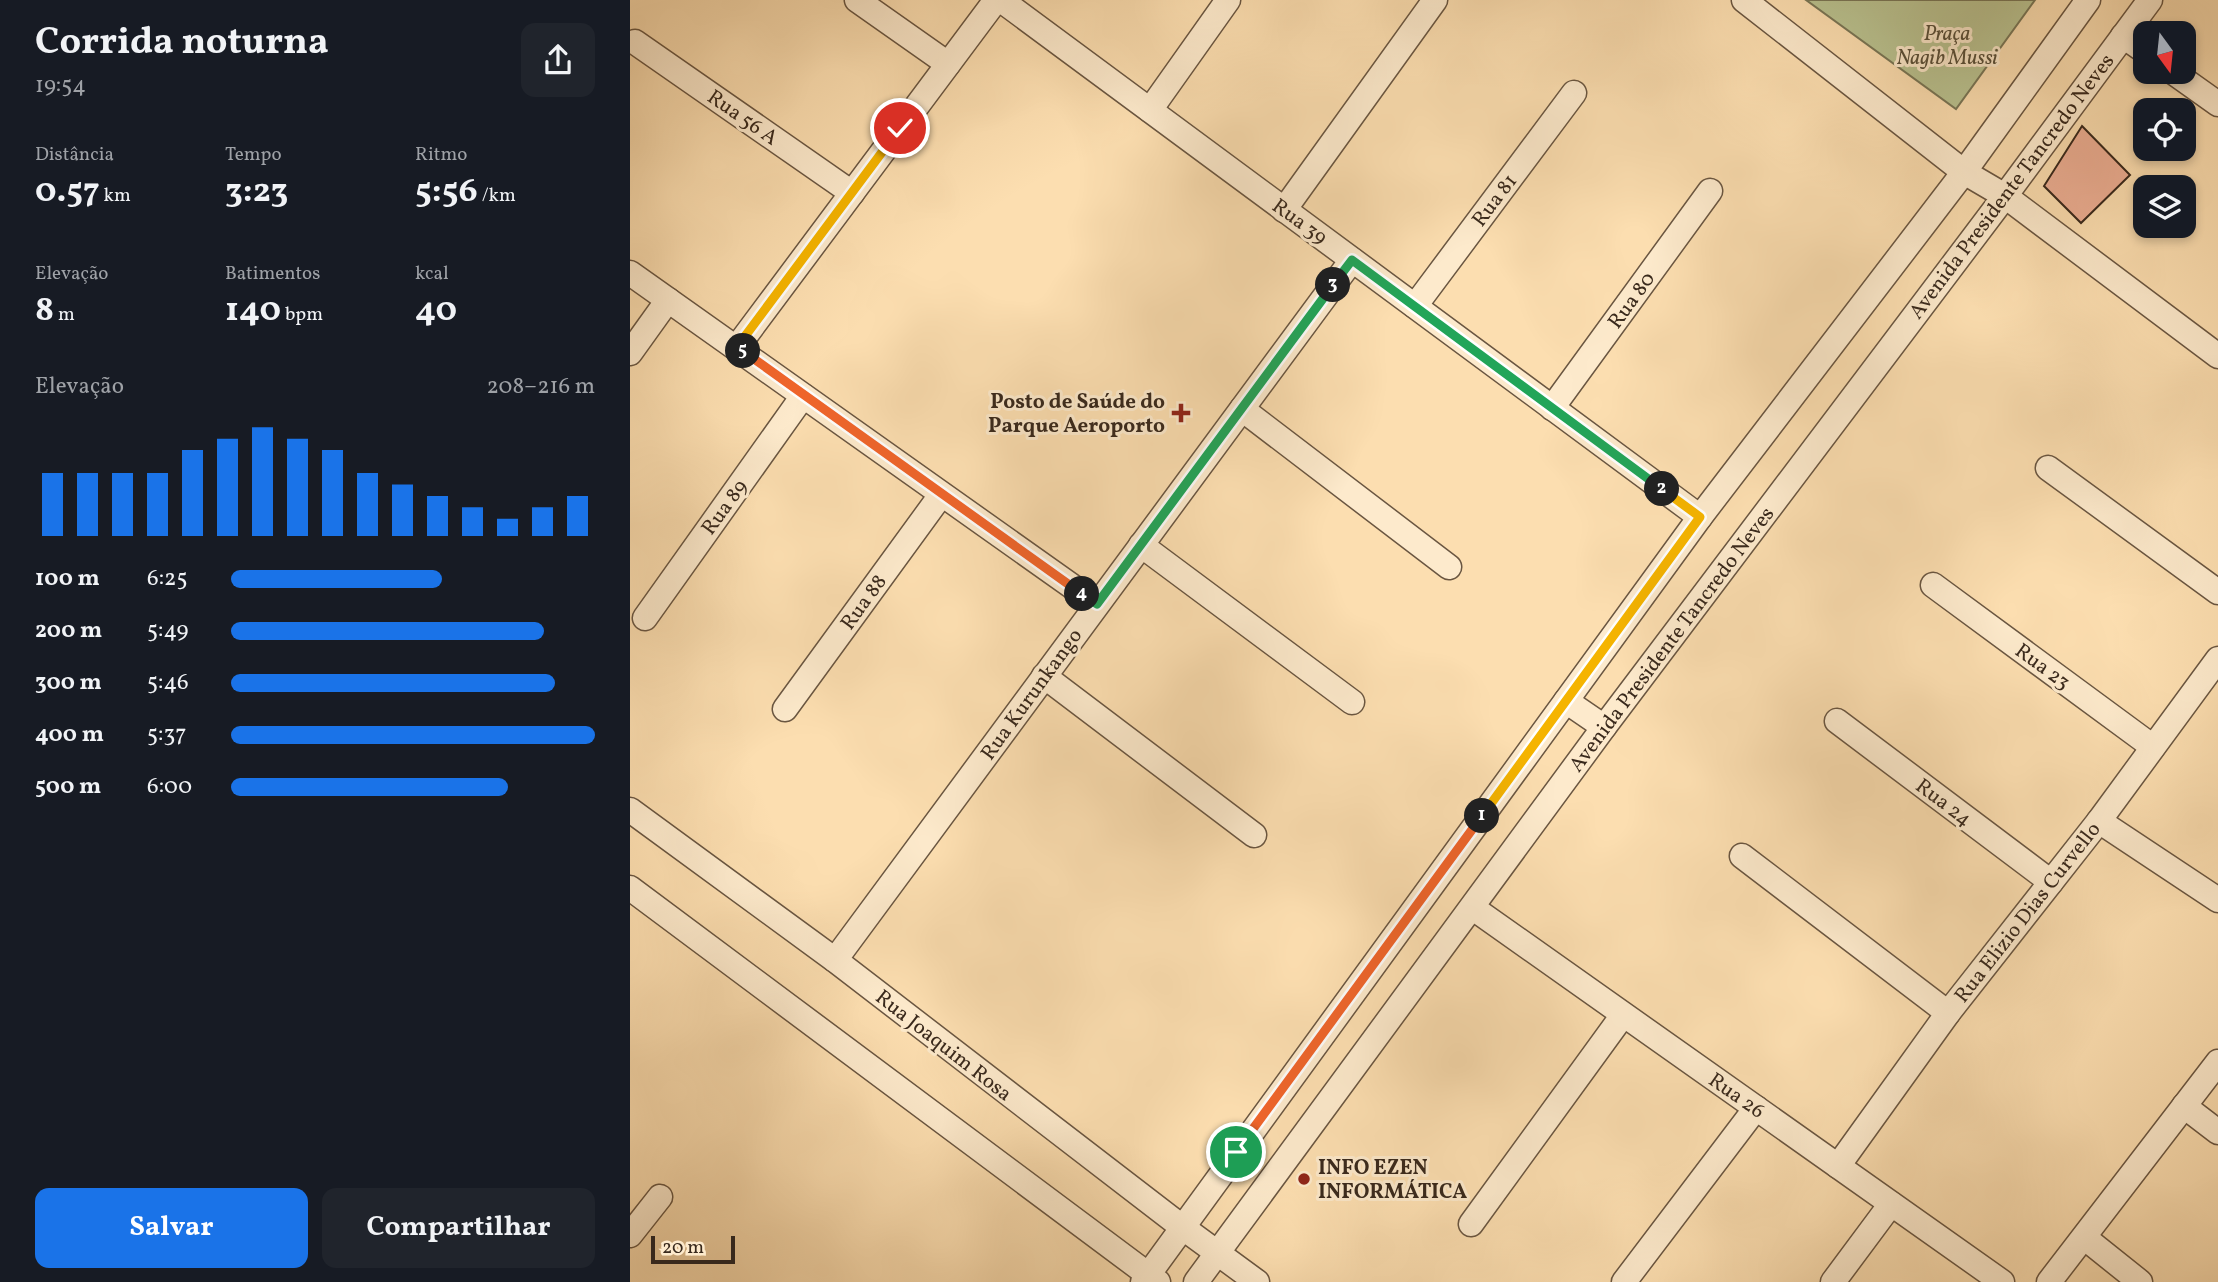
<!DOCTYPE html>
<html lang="pt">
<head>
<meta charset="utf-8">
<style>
  body { margin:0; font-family:Vollkorn,serif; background:#20242c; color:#f1f3f6; height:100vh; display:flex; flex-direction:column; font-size:26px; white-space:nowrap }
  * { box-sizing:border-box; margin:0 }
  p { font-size:23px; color:#9ea1a6 }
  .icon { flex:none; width:38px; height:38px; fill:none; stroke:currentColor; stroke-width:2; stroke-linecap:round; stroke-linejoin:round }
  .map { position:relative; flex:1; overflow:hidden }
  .side { display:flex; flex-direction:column; background:#171b24; width:630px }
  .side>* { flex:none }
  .needle { width:46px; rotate:165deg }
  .tools { position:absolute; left:1503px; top:21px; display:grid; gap:14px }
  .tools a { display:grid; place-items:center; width:63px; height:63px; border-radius:14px; background:#171b24; box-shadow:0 4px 10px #0003; font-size:35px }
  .scale { position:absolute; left:21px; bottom:18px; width:84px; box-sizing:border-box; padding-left:7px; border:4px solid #39291c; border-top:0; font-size:19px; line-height:24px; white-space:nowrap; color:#39291c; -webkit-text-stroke:5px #fdeacc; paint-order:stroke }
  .pin { position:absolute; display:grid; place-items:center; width:60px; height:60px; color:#fff; margin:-30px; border:4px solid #fff; border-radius:50%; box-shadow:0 2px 7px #0007 }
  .km { position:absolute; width:35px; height:35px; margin:-18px; border-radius:50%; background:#222; color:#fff; font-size:19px; line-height:35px; text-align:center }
  .round { display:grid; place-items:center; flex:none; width:74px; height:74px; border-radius:14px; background:#20242c }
  .summary { display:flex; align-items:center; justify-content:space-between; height:119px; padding:0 35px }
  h1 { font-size:38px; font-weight:700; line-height:52px }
  .figures { display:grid; grid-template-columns:repeat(3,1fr); gap:10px; height:119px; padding:7px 35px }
  .figures div { display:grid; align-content:center }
  .figures b { font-size:35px; font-weight:700 }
  .figures small { font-size:19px; font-weight:400 }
  .figures p { font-size:19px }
  .chart { height:196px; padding:14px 35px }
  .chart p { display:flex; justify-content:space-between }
  .chart svg { width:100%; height:126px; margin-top:7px; stroke:#1a73e8; stroke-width:6 }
  .primary-button { display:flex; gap:14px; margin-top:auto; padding:14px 35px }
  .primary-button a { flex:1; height:80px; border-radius:14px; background:#1a73e8; color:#fff; font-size:28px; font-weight:700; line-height:80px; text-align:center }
  .primary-button a+a { background:#20242c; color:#f1f3f6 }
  ul { padding:0 35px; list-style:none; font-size:23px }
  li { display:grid; grid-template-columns:112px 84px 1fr; align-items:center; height:52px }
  li i { height:18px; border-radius:9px; background:#1a73e8 }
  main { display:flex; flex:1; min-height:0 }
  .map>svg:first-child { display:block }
</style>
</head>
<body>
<main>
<section class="side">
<div class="summary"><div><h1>Corrida noturna</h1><p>19:54</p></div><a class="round"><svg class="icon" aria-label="share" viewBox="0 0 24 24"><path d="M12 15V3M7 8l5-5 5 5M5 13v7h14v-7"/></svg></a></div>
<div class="figures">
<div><p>Distância</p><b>0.57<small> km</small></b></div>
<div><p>Tempo</p><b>3:23</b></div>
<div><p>Ritmo</p><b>5:56<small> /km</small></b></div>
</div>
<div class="figures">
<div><p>Elevação</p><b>8<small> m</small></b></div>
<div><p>Batimentos</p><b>140<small> bpm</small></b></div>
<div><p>kcal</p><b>40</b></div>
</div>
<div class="chart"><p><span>Elevação</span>208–216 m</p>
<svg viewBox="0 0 160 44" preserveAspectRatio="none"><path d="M5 44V22M15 44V22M25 44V22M35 44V22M45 44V14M55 44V10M65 44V6M75 44V10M85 44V14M95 44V22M105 44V26M115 44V30M125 44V34M135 44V38M145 44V34M155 44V30"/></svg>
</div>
<ul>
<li><b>100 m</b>6:25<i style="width:58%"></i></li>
<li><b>200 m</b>5:49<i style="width:86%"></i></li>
<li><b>300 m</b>5:46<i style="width:89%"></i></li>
<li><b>400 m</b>5:37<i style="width:100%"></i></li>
<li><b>500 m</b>6:00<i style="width:76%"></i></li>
</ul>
<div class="primary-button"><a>Salvar</a><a>Compartilhar</a></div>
</section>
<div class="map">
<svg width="1588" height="1282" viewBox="0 0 1588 1282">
  <rect width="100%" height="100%" fill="#fcdeb0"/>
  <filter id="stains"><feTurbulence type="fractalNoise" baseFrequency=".00286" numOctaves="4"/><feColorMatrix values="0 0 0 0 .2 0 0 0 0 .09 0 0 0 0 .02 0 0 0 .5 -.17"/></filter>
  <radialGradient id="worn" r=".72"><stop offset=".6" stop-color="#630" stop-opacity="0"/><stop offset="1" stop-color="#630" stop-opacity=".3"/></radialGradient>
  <!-- green -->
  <path fill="#b9c290" stroke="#797656" stroke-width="2" d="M1176,0H1405L1326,109Z"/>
  <!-- building -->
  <path fill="#ecae93" stroke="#39291c" stroke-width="2" d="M1452,126L1500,175L1451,223L1414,186Z"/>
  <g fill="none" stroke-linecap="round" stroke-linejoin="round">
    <!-- street casing -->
    <g stroke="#6a5641" stroke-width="27">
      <g id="street">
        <path d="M227,0L318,64"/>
        <path d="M371,0L1070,517"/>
        <path d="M1114,0L1334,172L1375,196L1588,356"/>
        <path d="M1493,36L1516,52"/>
        <path d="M5,42L222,193"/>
        <path d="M1543,72L1588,104"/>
        <path d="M520,110L598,0"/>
        <path d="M654,210L805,0"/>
        <path d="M0,273L467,604"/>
        <path d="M785,306L944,93"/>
        <path d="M107,347L366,0"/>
        <path d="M0,353L38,300"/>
        <path d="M922,408L1080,191"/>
        <path d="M612,409L819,567"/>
        <path d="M1418,468L1588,592"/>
        <path d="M511,545L722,702"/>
        <path d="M1303,585L1523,747"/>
        <path d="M15,618L173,396"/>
        <path d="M414,676L624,835"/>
        <path d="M936,701L974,727"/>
        <path d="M155,709L311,495"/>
        <path d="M1207,721L1421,882"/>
        <path d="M0,810L205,960L552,1227L627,1282"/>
        <path d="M1469,821L1588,900"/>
        <path d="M1112,856L1318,1013"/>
        <path d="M0,888L528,1282"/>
        <path d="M843,908L1372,1282"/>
        <path d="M205,960L722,260"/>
        <path d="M1554,1106L1588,1132"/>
        <path d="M1208,1166L1318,1013L1469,821L1588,659"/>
        <path d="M841,1224L993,1015"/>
        <path d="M0,1235L30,1197"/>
        <path d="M1455,1238L1510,1282"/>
        <path d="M513,1282L1070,517L1334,172L1458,0"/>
        <path d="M566,1282L974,727L1375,196L1520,0"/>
        <path d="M994,1282L1126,1108"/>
        <path d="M1203,1282L1261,1204"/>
        <path d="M1419,1282L1588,1062"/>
      </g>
    </g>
    <!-- street -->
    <use href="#street" stroke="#fdeacc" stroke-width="24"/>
  </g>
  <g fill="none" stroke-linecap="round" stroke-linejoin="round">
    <!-- split-1 casing -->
    <g stroke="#fff" stroke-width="14">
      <path id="split-1" d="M606,1152L852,816"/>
    </g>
    <!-- split-2 casing -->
    <g stroke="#fff" stroke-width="14">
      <path id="split-2" d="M852,816L1070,517L1032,489"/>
    </g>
    <!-- split-3 casing -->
    <g stroke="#fff" stroke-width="14">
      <path id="split-3" d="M703,285L722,260L1032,489"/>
    </g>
    <!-- split-4 casing -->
    <g stroke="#fff" stroke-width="14">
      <path id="split-4" d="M452,594L467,604L703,285"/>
    </g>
    <!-- split-5 casing -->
    <g stroke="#fff" stroke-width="14">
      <path id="split-5" d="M113,351L452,594"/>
    </g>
    <!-- split-6 casing -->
    <g stroke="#fff" stroke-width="14">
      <path id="split-6" d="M113,351L107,347L270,128"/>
    </g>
    <!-- split-1 -->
    <use href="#split-1" stroke="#f0652b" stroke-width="9"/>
    <!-- split-2 -->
    <use href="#split-2" stroke="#f5b400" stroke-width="9"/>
    <!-- split-3 -->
    <use href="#split-3" stroke="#22a559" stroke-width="9"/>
    <!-- split-4 -->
    <use href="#split-4" stroke="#22a559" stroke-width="9"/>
    <!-- split-5 -->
    <use href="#split-5" stroke="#f0652b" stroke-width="9"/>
    <!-- split-6 -->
    <use href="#split-6" stroke="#f5b400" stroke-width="9"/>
  </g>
  <!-- markers -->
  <g fill="#8f2418" stroke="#fdeacc" stroke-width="2.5">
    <path d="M547.5 402.5h7v7h7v7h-7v7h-7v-7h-7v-7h7z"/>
    <circle cx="674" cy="1179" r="7"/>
  </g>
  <g text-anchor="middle" stroke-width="6" stroke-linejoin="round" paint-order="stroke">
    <!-- park labels -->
    <g font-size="21" font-style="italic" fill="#594f39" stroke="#fdeacc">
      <text x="1317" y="40">Praça<tspan x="1317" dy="24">Nagib Mussi</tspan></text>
    </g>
    <!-- street labels -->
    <g font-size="21" fill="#39291c" stroke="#fdeacc">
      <text transform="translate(113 117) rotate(35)" y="7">Rua 56 A</text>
      <text transform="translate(1381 186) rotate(-53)" y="7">Avenida Presidente Tancredo Neves</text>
      <text transform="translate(864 200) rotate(-53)" y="7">Rua 81</text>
      <text transform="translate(670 221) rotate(36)" y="7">Rua 39</text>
      <text transform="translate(1001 300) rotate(-54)" y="7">Rua 80</text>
      <text transform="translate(94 507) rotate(-54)" y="7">Rua 89</text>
      <text transform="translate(233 602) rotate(-54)" y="7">Rua 88</text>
      <text transform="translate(1041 639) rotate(-53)" y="7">Avenida Presidente Tancredo Neves</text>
      <text transform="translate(1413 666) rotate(36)" y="7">Rua 23</text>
      <text transform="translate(401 694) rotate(-54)" y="7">Rua Kurunkango</text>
      <text transform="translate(1314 802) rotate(37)" y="7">Rua 24</text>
      <text transform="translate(1397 912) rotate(-52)" y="7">Rua Elizio Dias Curvello</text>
      <text transform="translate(314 1045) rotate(38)" y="7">Rua Joaquim Rosa</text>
      <text transform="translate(1107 1095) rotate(35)" y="7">Rua 26</text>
    </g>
    <!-- poi labels -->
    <g font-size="21" font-weight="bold" fill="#39291c" stroke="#fdeacc" text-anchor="end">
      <text x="535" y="408">Posto de Saúde do<tspan x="535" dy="24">Parque Aeroporto</tspan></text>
      <text x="688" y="1174" text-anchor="start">INFO EZEN<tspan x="688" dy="24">INFORMÁTICA</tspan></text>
    </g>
  </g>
  <rect width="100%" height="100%" filter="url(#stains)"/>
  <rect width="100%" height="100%" fill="url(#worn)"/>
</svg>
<div class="tools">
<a><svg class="needle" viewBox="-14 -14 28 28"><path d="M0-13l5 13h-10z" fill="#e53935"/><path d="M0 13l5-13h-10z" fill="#9ea1a6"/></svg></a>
<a><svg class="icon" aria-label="locate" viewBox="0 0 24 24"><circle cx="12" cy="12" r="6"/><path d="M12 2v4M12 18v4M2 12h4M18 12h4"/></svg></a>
<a><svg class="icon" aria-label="layers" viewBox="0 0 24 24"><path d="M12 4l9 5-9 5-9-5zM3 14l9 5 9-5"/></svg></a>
</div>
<div class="scale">20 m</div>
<div class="pin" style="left:606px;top:1152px;background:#1e9e55"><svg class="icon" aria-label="arrive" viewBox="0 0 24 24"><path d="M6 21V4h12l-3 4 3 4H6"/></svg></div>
<div class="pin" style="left:270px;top:128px;background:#d93025"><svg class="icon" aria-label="check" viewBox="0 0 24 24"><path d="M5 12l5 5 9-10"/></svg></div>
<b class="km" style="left:852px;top:816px">1</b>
<b class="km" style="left:1032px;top:489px">2</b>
<b class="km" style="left:703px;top:285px">3</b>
<b class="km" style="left:452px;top:594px">4</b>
<b class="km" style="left:113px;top:351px">5</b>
</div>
</main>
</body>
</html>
